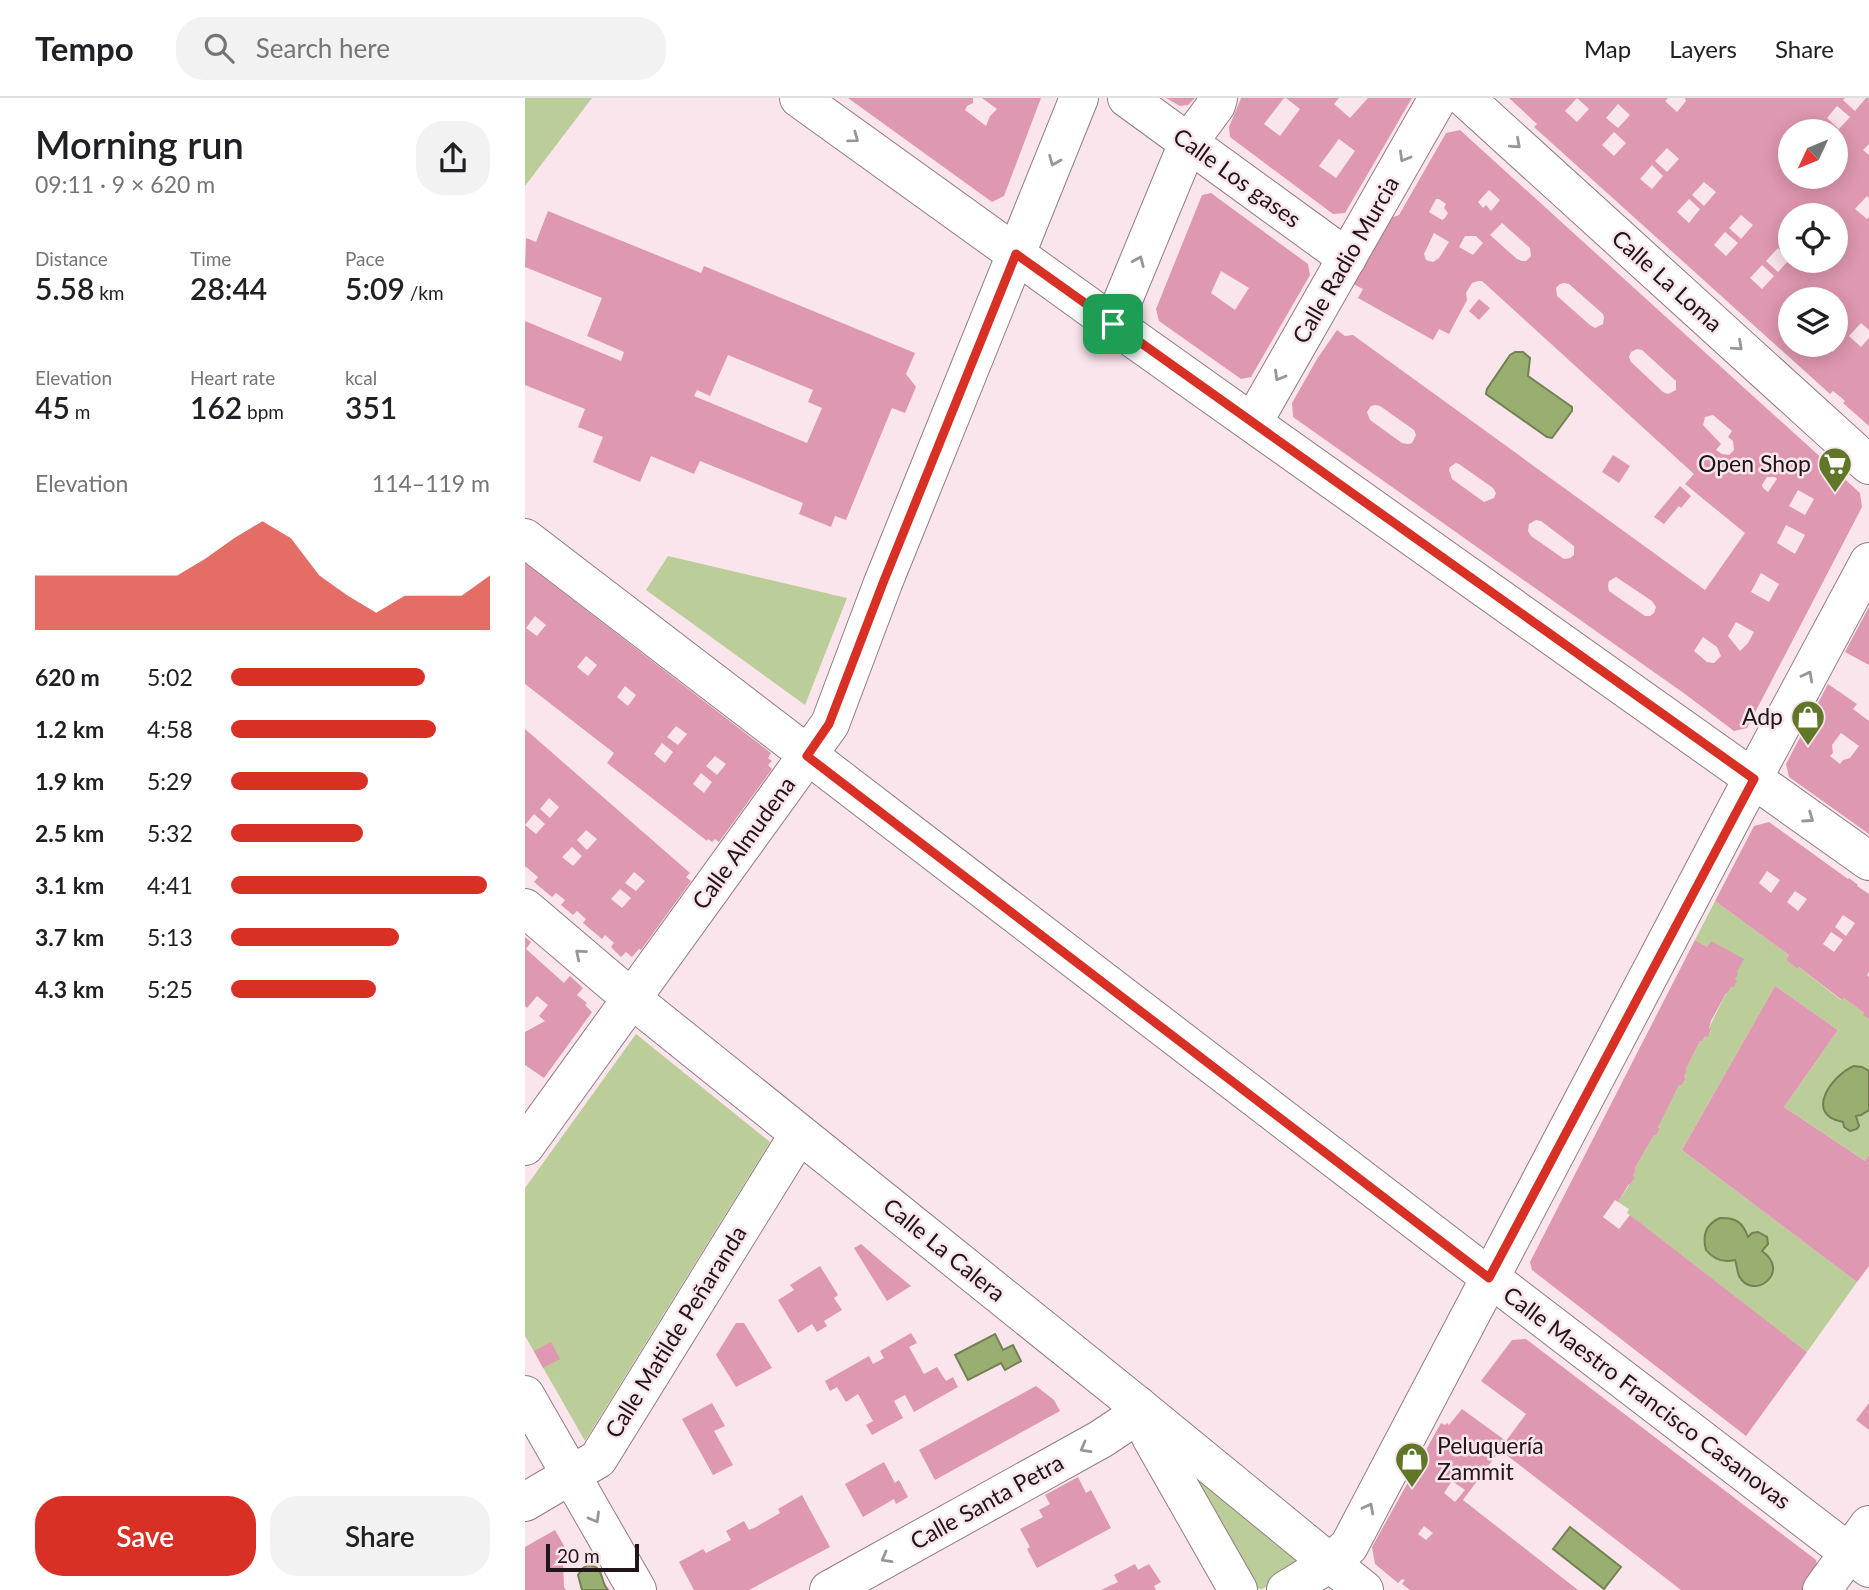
<!DOCTYPE html>
<html lang="en">
<head>
<meta charset="utf-8">
<style>
  body { margin:0; font-family:Lato,sans-serif; background:#f2f2f2; color:#202124; height:100vh; display:flex; flex-direction:column; font-size:26px; white-space:nowrap }
  * { box-sizing:border-box; margin:0 }
  p { font-size:23px; color:#757577 }
  .icon { flex:none; width:38px; height:38px; fill:none; stroke:currentColor; stroke-width:2; stroke-linecap:round; stroke-linejoin:round }
  .map { position:relative; flex:1; overflow:hidden }
  .drawer { display:flex; flex-direction:column; background:#fff; width:525px }
  .drawer>* { flex:none }
  .needle { width:46px; rotate:226deg }
  .tools { position:absolute; left:1253px; top:21px; display:grid; gap:14px }
  .tools a { display:grid; place-items:center; width:70px; height:70px; border-radius:50%; background:#fff; box-shadow:0 4px 18px #0003; font-size:35px }
  .scale { position:absolute; left:21px; bottom:18px; width:93px; box-sizing:border-box; padding-left:7px; border:4px solid #1e1619; border-top:0; font-size:19px; line-height:24px; white-space:nowrap; color:#1e1619; -webkit-text-stroke:5px #fbe5ec; paint-order:stroke }
  .pin { position:absolute; display:grid; place-items:center; width:60px; height:60px; color:#fff; margin:-30px; border-radius:14px; box-shadow:0 4px 10px #0006 }
  .round { display:grid; place-items:center; flex:none; width:74px; height:74px; border-radius:28px; background:#f2f2f2 }
  .summary { display:flex; align-items:center; justify-content:space-between; height:119px; padding:0 35px }
  h1 { font-size:38px; font-weight:600; line-height:52px }
  .metrics { display:grid; grid-template-columns:repeat(3,1fr); gap:10px; height:119px; padding:7px 35px }
  .metrics div { display:grid; align-content:center }
  .metrics b { font-size:30px; font-weight:600 }
  .metrics small { font-size:19px; font-weight:400 }
  .metrics p { font-size:19px }
  .chart { height:196px; padding:14px 35px }
  .chart p { display:flex; justify-content:space-between }
  .chart svg { width:100%; height:126px; margin-top:7px; fill:#d93025; opacity:.7 }
  .cta { display:flex; gap:14px; margin-top:auto; padding:14px 35px }
  .cta a { flex:1; height:80px; border-radius:28px; background:#d93025; color:#fff; font-size:28px; font-weight:600; line-height:80px; text-align:center }
  .cta a+a { background:#f2f2f2; color:#202124 }
  ul { padding:0 35px; list-style:none; font-size:23px }
  li { display:grid; grid-template-columns:112px 84px 1fr; align-items:center; height:52px }
  li i { height:18px; border-radius:9px; background:#d93025 }
  header { display:flex; align-items:center; gap:42px; box-sizing:border-box; height:98px; padding:0 35px; background:#fff; border-bottom:2px solid #e0e0e0 }
  header strong { font-size:33px }
  nav { display:flex; gap:38px; margin-inline-start:auto; font-size:24px }
  .search { width:490px; height:63px; background:#f2f2f2; display:flex; align-items:center; gap:18px; box-sizing:border-box; padding:0 24px; border-radius:28px; color:#757577; font-size:26px }
  main { display:flex; flex:1; min-height:0 }
  .map>svg:first-child { display:block }
</style>
</head>
<body>
<header>
<strong>Tempo</strong>
<div class="search"><svg class="icon" aria-label="search" viewBox="0 0 24 24"><circle cx="10" cy="10" r="6"/><path d="M15 15l6 6"/></svg>Search here</div>
<nav><a>Map</a><a>Layers</a><a>Share</a></nav>
</header>
<main>
<section class="drawer">
<div class="summary"><div><h1>Morning run</h1><p>09:11 · 9 × 620 m</p></div><a class="round"><svg class="icon" aria-label="share" viewBox="0 0 24 24"><path d="M12 15V3M7 8l5-5 5 5M5 13v7h14v-7"/></svg></a></div>
<div class="metrics">
<div><p>Distance</p><b>5.58<small> km</small></b></div>
<div><p>Time</p><b>28:44</b></div>
<div><p>Pace</p><b>5:09<small> /km</small></b></div>
</div>
<div class="metrics">
<div><p>Elevation</p><b>45<small> m</small></b></div>
<div><p>Heart rate</p><b>162<small> bpm</small></b></div>
<div><p>kcal</p><b>351</b></div>
</div>
<div class="chart"><p><span>Elevation</span>114–119 m</p>
<svg viewBox="0 0 160 44" preserveAspectRatio="none"><path d="M0 44V25L10 25L20 25L30 25L40 25L50 25L60 19L70 12L80 6L90 12L100 25L110 32L120 38L130 32L140 32L150 32L160 25V44z"/></svg>
</div>
<ul>
<li><b>620 m</b>5:02<i style="width:75%"></i></li>
<li><b>1.2 km</b>4:58<i style="width:79%"></i></li>
<li><b>1.9 km</b>5:29<i style="width:53%"></i></li>
<li><b>2.5 km</b>5:32<i style="width:51%"></i></li>
<li><b>3.1 km</b>4:41<i style="width:99%"></i></li>
<li><b>3.7 km</b>5:13<i style="width:65%"></i></li>
<li><b>4.3 km</b>5:25<i style="width:56%"></i></li>
</ul>
<div class="cta"><a>Save</a><a>Share</a></div>
</section>
<div class="map">
<svg width="1344" height="1492" viewBox="0 0 1344 1492">
  <rect width="100%" height="100%" fill="#fbe5ec"/>
  <!-- green -->
  <g fill="#bbcd99">
    <path d="M0,0H67L0,88Z"/>
    <path d="M143,458L322,500L280,607L121,492Z"/>
    <path d="M1190,803L1264,857L1261,862L1273,871L1274,869L1316,902L1319,900L1339,915V917L1344,921V1057L1340,1063L1259,1009L1313,932L1250,888L1157,1052L1332,1184L1282,1254L1102,1115L1104,1111L1093,1104L1109,1080L1108,1078L1111,1072L1110,1070L1129,1037L1131,1038L1135,1030L1133,1028L1154,987H1157L1161,980L1159,979L1162,972L1161,971L1175,943L1177,944L1180,938H1183L1186,932L1184,930L1201,895L1206,889L1208,890L1210,881L1186,843L1182,849L1170,842Z"/>
    <path d="M111,936L245,1044L60,1343L0,1238V1090Z"/>
    <path d="M673,1381L773,1460V1471L737,1491L731,1490L672,1383Z"/>
  </g>
  <!-- water -->
  <g fill="#99af6f" stroke="#748155" stroke-width="2">
    <path d="M990,254H998L1005,260L1003,278L1047,309V313L1027,340L1022,339L961,296L962,291L985,257Z"/>
    <path d="M1329,968L1337,969L1344,973V1012L1336,1017L1331,1018L1334,1028L1332,1031L1325,1033L1319,1029L1318,1024C1278,1017 1307,977 1329,968Z"/>
    <path d="M1195,1120C1211,1119 1218,1125 1223,1139L1227,1135L1233,1134L1242,1139L1243,1146L1237,1153C1267,1174 1228,1204 1214,1178C1212,1173 1212,1167 1210,1162C1198,1165 1189,1162 1181,1152C1177,1137 1181,1126 1195,1120Z"/>
    <path d="M470,1236L478,1252L488,1247L496,1263L480,1272L476,1265L443,1282L430,1257Z"/>
    <path d="M1045,1429L1096,1469L1079,1491L1028,1451Z"/>
    <path d="M63,1467C80,1468 74,1482 83,1492H57L53,1477L58,1470Z"/>
  </g>
  <!-- building -->
  <g fill="#df98b1" fill-rule="evenodd">
    <path d="M323,0H448V5L442,8L440,12L461,28L465,18L472,11L457,0H516L479,98L467,104Z"/>
    <path d="M641,0H670L663,7L655,8Z"/>
    <path d="M716,0H759L739,26L755,38L775,11L761,0H814L809,6L825,20L843,0H887L820,115L808,116L705,39L704,29ZM814,41L830,53L811,80L794,68Z"/>
    <path d="M984,0H1143L1140,3L1152,14L1161,3L1160,0H1320L1318,2L1330,13L1341,0H1344V46L1338,52L1344,57V100L1342,98L1330,111L1342,121L1344,119V232L1336,225L1324,238L1336,249L1344,240V328L1318,305L1320,303L1318,301L1308,293L1305,296L1009,29L1012,26ZM1052,0L1064,11L1052,24L1040,13ZM1093,6L1105,17L1093,30L1081,20ZM1312,8L1325,19L1314,31L1302,20ZM1265,33H1311V79H1265ZM1089,34L1101,45L1089,58L1077,47ZM1142,50L1154,61L1142,74L1130,63ZM1127,67L1138,78L1127,91L1115,81ZM1179,84L1191,94L1179,108L1167,97ZM1164,101L1175,111L1164,125L1152,114ZM1216,117L1228,127L1216,141L1204,130ZM1265,117H1311V135L1321,145L1311,156V163H1265ZM1200,134L1213,145L1201,158L1189,147ZM1253,150L1265,161L1253,174L1241,163ZM1237,167L1249,178L1237,191L1225,180ZM1300,193L1312,203L1311,233L1319,241L1308,254L1299,247H1265V216L1261,213L1265,208V201H1272L1273,199L1275,201H1292Z"/>
    <path d="M935,32L1335,395L1337,409L1222,630L1209,633L1160,596L768,319L767,305L792,261L812,232L820,238L828,237L1180,492L1220,435L1160,386L1169,376L957,183H953L947,185L941,195L942,202L924,236L914,231L908,242L833,200L838,191L828,186L865,120L874,117L921,35ZM964,92L975,102L966,113L961,107L958,110L953,104ZM911,101H914L921,106L919,110L923,115L920,120L917,122L904,114ZM977,125L1005,150L1006,158L1001,163H997L992,161L965,137ZM909,135L924,144L914,160L908,164L901,162L899,156ZM940,138H951L958,145L948,157L934,149ZM1039,185L1044,186L1078,216L1079,220L1078,226L1070,230L1065,227L1032,198L1031,190L1035,186ZM1112,251L1117,252L1151,283V292L1143,296L1138,294L1106,264L1104,259L1106,254ZM850,307L855,308L889,332L891,337L887,345L883,346L877,345L845,322L842,314L846,308ZM1188,317L1207,333L1203,339L1208,343L1209,352L1204,357L1197,356L1191,352L1196,346L1178,327L1180,319ZM931,365L934,366L968,390L971,395L969,400L959,404L927,381L924,372L925,369ZM1242,379H1250L1252,381L1243,394L1238,390L1237,387ZM1273,392L1289,401L1280,417L1264,408ZM1011,422L1016,423L1049,448V457L1045,460L1039,461L1006,438L1003,433L1004,426ZM1261,427L1280,437L1270,456L1252,445ZM1236,475L1254,486L1244,504L1226,494ZM1091,479L1127,503L1131,509L1129,515L1125,518H1120L1084,493L1083,488L1084,483ZM1211,524L1229,534L1223,545L1215,553L1203,538ZM1178,539L1192,549L1196,558L1189,565L1182,564L1169,553Z"/>
    <path d="M686,95L783,166L785,177L726,279L716,281L634,223L631,211L677,97ZM696,173L724,190L710,212L686,195Z"/>
    <path d="M23,113L176,175L179,168L390,255L381,276L391,289L380,315L367,310L321,422L310,418L306,429L274,416L278,405L175,363L169,376L126,358L115,384L68,364L78,339L53,329L60,311L0,287V223L96,263L99,254L62,238L77,200L0,169L1,140L11,144ZM203,257L288,292L283,304L297,310L282,345L169,298L172,292L185,298Z"/>
    <path d="M954,201L965,210L954,222L944,213Z"/>
    <path d="M1088,357L1105,368L1094,385L1077,374Z"/>
    <path d="M1155,388L1166,398L1156,410L1154,408L1139,426L1129,419Z"/>
    <path d="M0,465L246,655L243,660L247,663L243,667L247,671L194,744L190,741L187,744L183,741L182,743L82,665L89,655L0,586ZM10,518L21,527L12,538L1,530ZM61,558L72,567L63,578L52,569ZM100,588L111,597L103,608L92,599ZM151,628L162,636L153,647L142,639ZM137,645L148,654L140,665L129,656ZM190,658L201,666L192,677L181,668ZM176,675L187,684L179,695L168,686Z"/>
    <path d="M1344,509V567L1320,554Z"/>
    <path d="M1303,586L1332,606L1328,611L1344,623V736L1264,679L1261,666ZM1316,635L1334,648L1325,660L1318,662L1315,666L1305,658L1308,655L1307,647Z"/>
    <path d="M0,631L165,775L161,779L166,783L116,852L114,851L107,859L101,854L96,859L86,849L89,845L80,837L77,841L58,825L61,821L52,813L48,817L36,807L40,802L31,795L27,799L9,784L13,779L0,768ZM24,700L34,709L25,720L15,711ZM9,716L20,726L11,736L0,727ZM61,732L72,741L62,752L52,742ZM47,749L57,758L48,768L37,759ZM109,774L120,783L111,793L100,785ZM95,791L106,800L97,810L86,801Z"/>
    <path d="M1244,724L1323,781L1324,780L1333,787L1332,788L1344,796V874L1342,877L1344,879V921L1338,917L1339,915L1319,900L1317,902L1274,869L1273,871L1261,862L1264,857L1190,803L1229,728ZM1242,773L1255,782L1246,795L1234,785ZM1270,793L1282,801L1273,813L1262,804ZM1318,817L1330,825L1321,838L1310,829ZM1306,834L1318,842L1309,854L1298,846Z"/>
    <path d="M0,839L6,844L1,851L39,885L45,878L58,890L52,897L62,905L60,907L67,914L19,980L0,967V934L20,923L14,918L23,907L12,898L2,910L0,908Z"/>
    <path d="M1170,842L1182,849L1186,843L1219,861L1212,874L1213,876L1210,881L1212,883L1208,890L1206,889L1202,895H1201L1186,923L1184,930L1186,931L1183,939L1180,938L1177,944L1175,943L1161,971L1162,972L1159,979L1161,980L1157,987H1154L1133,1029L1135,1030L1131,1038L1129,1037L1110,1070L1111,1072L1108,1078L1110,1079L1105,1087L1104,1086L1093,1104L1090,1102L1078,1119L1094,1131L1105,1117L1282,1254L1221,1338L1007,1172L1005,1164Z"/>
    <path d="M1250,888L1313,932L1259,1009L1340,1063L1344,1057V1168L1332,1184L1157,1052Z"/>
    <path d="M336,1146L358,1165L386,1188L362,1203L329,1150Z"/>
    <path d="M295,1168L313,1197L309,1200L317,1212L299,1223L302,1228L292,1234L287,1226L273,1235L253,1202L269,1192L265,1187Z"/>
    <path d="M211,1225H219L247,1270L211,1289L191,1257Z"/>
    <path d="M386,1235L392,1245L384,1249L399,1276L412,1269L421,1283L428,1279L433,1289L389,1314L380,1297L369,1303L378,1320L347,1337L341,1327L348,1323L333,1296L321,1304L312,1289L305,1293L300,1283L344,1258L348,1266L359,1260L355,1253Z"/>
    <path d="M1001,1241L1291,1462L1294,1474L1281,1492H1156L975,1352L938,1402L1053,1492H885L877,1486L880,1482L877,1481L873,1485L850,1466L847,1449L916,1325L920,1327L922,1325L924,1327L937,1311L981,1343L1001,1316L956,1283L987,1242ZM927,1383L940,1392L930,1404L919,1395ZM899,1428L908,1435L901,1442L893,1436Z"/>
    <path d="M26,1244L35,1261L18,1270L9,1253Z"/>
    <path d="M511,1288L529,1302L535,1313L410,1382L394,1352Z"/>
    <path d="M187,1305L200,1328L189,1333L208,1367L188,1377L157,1321Z"/>
    <path d="M1344,1305V1332L1331,1322Z"/>
    <path d="M359,1364L370,1385L374,1382L383,1399L371,1406L369,1401L338,1419L320,1386Z"/>
    <path d="M553,1379L561,1395L566,1392L586,1430L512,1470L502,1451L505,1449L495,1431L518,1419L514,1412L525,1406L520,1397Z"/>
    <path d="M277,1397L305,1449L224,1492H169L154,1464L178,1451L181,1455L206,1442L201,1433L219,1423L224,1432L231,1429L255,1415L253,1411Z"/>
    <path d="M30,1432L46,1460L38,1464L39,1489L41,1492H0V1449Z"/>
    <path d="M610,1466L613,1472L624,1466L636,1484L629,1488L631,1492H576L593,1484L589,1477Z"/>
  </g>
  <g fill="none" stroke-linecap="round" stroke-linejoin="round">
    <!-- minor casing -->
    <g stroke="#917d84" stroke-width="40">
      <g id="minor">
        <path d="M274,0L588,226L1344,763"/>
        <path d="M602,0L822,160"/>
        <path d="M940,0L1344,367"/>
        <path d="M588,226L663,45L691,7L693,0"/>
        <path d="M728,324L913,0"/>
        <path d="M0,440L1344,1470"/>
        <path d="M0,1048L305,626L358,485L554,0"/>
        <path d="M612,1307L626,1339L713,1492"/>
        <path d="M0,1404L73,1361L274,1036"/>
        <path d="M304,1492L576,1341L600,1325L612,1307"/>
        <path d="M839,1492L805,1465L824,1448L1213,708L1344,464"/>
        <path d="M1297,1492L1344,1427"/>
      </g>
    </g>
    <!-- major casing -->
    <g stroke="#917d84" stroke-width="40">
      <g id="major">
        <path d="M0,810L107,901L612,1307L805,1465L761,1492"/>
        <path d="M0,1297L112,1492"/>
      </g>
    </g>
    <!-- minor -->
    <use href="#minor" stroke="#fff" stroke-width="38"/>
    <!-- major -->
    <use href="#major" stroke="#fff" stroke-width="38"/>
  </g>
  <!-- one-way arrows -->
  <defs><path id="oneway-chevron" d="M-2-3.5L2.5 0L-2 3.5" fill="none" stroke-width="1.6" stroke-linecap="round" stroke-linejoin="round" transform="scale(1.75)"/></defs>
  <g stroke="#9a9698">
    <use href="#oneway-chevron" transform="translate(329 40) rotate(36)"/>
    <use href="#oneway-chevron" transform="translate(991 46) rotate(42)"/>
    <use href="#oneway-chevron" transform="translate(879 59) rotate(120)"/>
    <use href="#oneway-chevron" transform="translate(529 63) rotate(112)"/>
    <use href="#oneway-chevron" transform="translate(614 163) rotate(-67)"/>
    <use href="#oneway-chevron" transform="translate(1213 248) rotate(42)"/>
    <use href="#oneway-chevron" transform="translate(754 278) rotate(120)"/>
    <use href="#oneway-chevron" transform="translate(1283 578) rotate(-62)"/>
    <use href="#oneway-chevron" transform="translate(1284 720) rotate(35)"/>
    <use href="#oneway-chevron" transform="translate(55 856) rotate(-140)"/>
    <use href="#oneway-chevron" transform="translate(560 1350) rotate(151)"/>
    <use href="#oneway-chevron" transform="translate(844 1410) rotate(-62)"/>
    <use href="#oneway-chevron" transform="translate(70 1420) rotate(60)"/>
    <use href="#oneway-chevron" transform="translate(361 1460) rotate(151)"/>
  </g>
  <g fill="none" stroke-linecap="round" stroke-linejoin="round">
    <!-- route casing -->
    <g stroke="#fff" stroke-width="14">
      <path id="route" d="M491,156L1229,681L964,1180L282,658L304,626L358,485Z"/>
    </g>
    <!-- route -->
    <use href="#route" stroke="#d93025" stroke-width="9"/>
  </g>
  <!-- icons -->
  <defs>
    <g id="supermarket-pin" transform="scale(1.75)"><path d="M0 17L-7.5 6A9.5 9.5 0 1 1 7.5 6Z" fill="#607728" stroke="#fbe5ec"/><path d="M-6-5.5h2.5l.6 2H6L4.5 2H-2.5L-4.4-4H-6ZM-1.5 3.2a1.3 1.3 0 1 0 .1 0ZM3 3.2a1.3 1.3 0 1 0 .1 0Z" fill="#fff"/></g>
    <g id="shop-pin" transform="scale(1.75)"><path d="M0 17L-7.5 6A9.5 9.5 0 1 1 7.5 6Z" fill="#607728" stroke="#fbe5ec"/><path d="M-5-2.5h2.3a2.7 3.5 0 0 1 5.4 0H5L5.5 6h-11ZM-1.5-2.5h3a1.5 2.3 0 0 0-3 0Z" fill="#fff"/></g>
  </defs>
  <g fill-rule="evenodd">
    <use href="#supermarket-pin" x="1310" y="366"/>
    <use href="#shop-pin" x="1283" y="619"/>
    <use href="#shop-pin" x="887" y="1361"/>
  </g>
  <g text-anchor="middle" stroke-width="5" stroke-linejoin="round" paint-order="stroke">
    <!-- street labels -->
    <g font-size="23" fill="#1e1619" stroke="#fbe5ec">
      <text transform="translate(712 80) rotate(36)" y="8">Calle Los gases</text>
      <text transform="translate(821 162) rotate(-60)" y="8">Calle Radio Murcia</text>
      <text transform="translate(1142 183) rotate(42)" y="8">Calle La Loma</text>
      <text transform="translate(219 745) rotate(-54)" y="8">Calle Almudena</text>
      <text transform="translate(419 1152) rotate(39)" y="8">Calle La Calera</text>
      <text transform="translate(151 1234) rotate(-58)" y="8">Calle Matilde Peñaranda</text>
      <text transform="translate(1122 1300) rotate(37)" y="8">Calle Maestro Francisco Casanovas</text>
      <text transform="translate(462 1404) rotate(-29)" y="8">Calle Santa Petra</text>
    </g>
    <!-- poi labels -->
    <g font-size="23" fill="#1e1619" stroke="#fbe5ec" text-anchor="end">
      <text x="1286" y="374">Open Shop</text>
      <text x="1258" y="627">Adp</text>
      <text x="912" y="1356" text-anchor="start">Peluquería<tspan x="912" dy="26">Zammit</tspan></text>
    </g>
  </g>
</svg>
<div class="tools">
<a><svg class="needle" viewBox="-14 -14 28 28"><path d="M0-13l5 13h-10z" fill="#e53935"/><path d="M0 13l5-13h-10z" fill="#757577"/></svg></a>
<a><svg class="icon" aria-label="locate" viewBox="0 0 24 24"><circle cx="12" cy="12" r="6"/><path d="M12 2v4M12 18v4M2 12h4M18 12h4"/></svg></a>
<a><svg class="icon" aria-label="layers" viewBox="0 0 24 24"><path d="M12 4l9 5-9 5-9-5zM3 14l9 5 9-5"/></svg></a>
</div>
<div class="scale">20 m</div>
<div class="pin" style="left:588px;top:226px;background:#1e9e55"><svg class="icon" aria-label="arrive" viewBox="0 0 24 24"><path d="M6 21V4h12l-3 4 3 4H6"/></svg></div>
</div>
</main>
</body>
</html>
